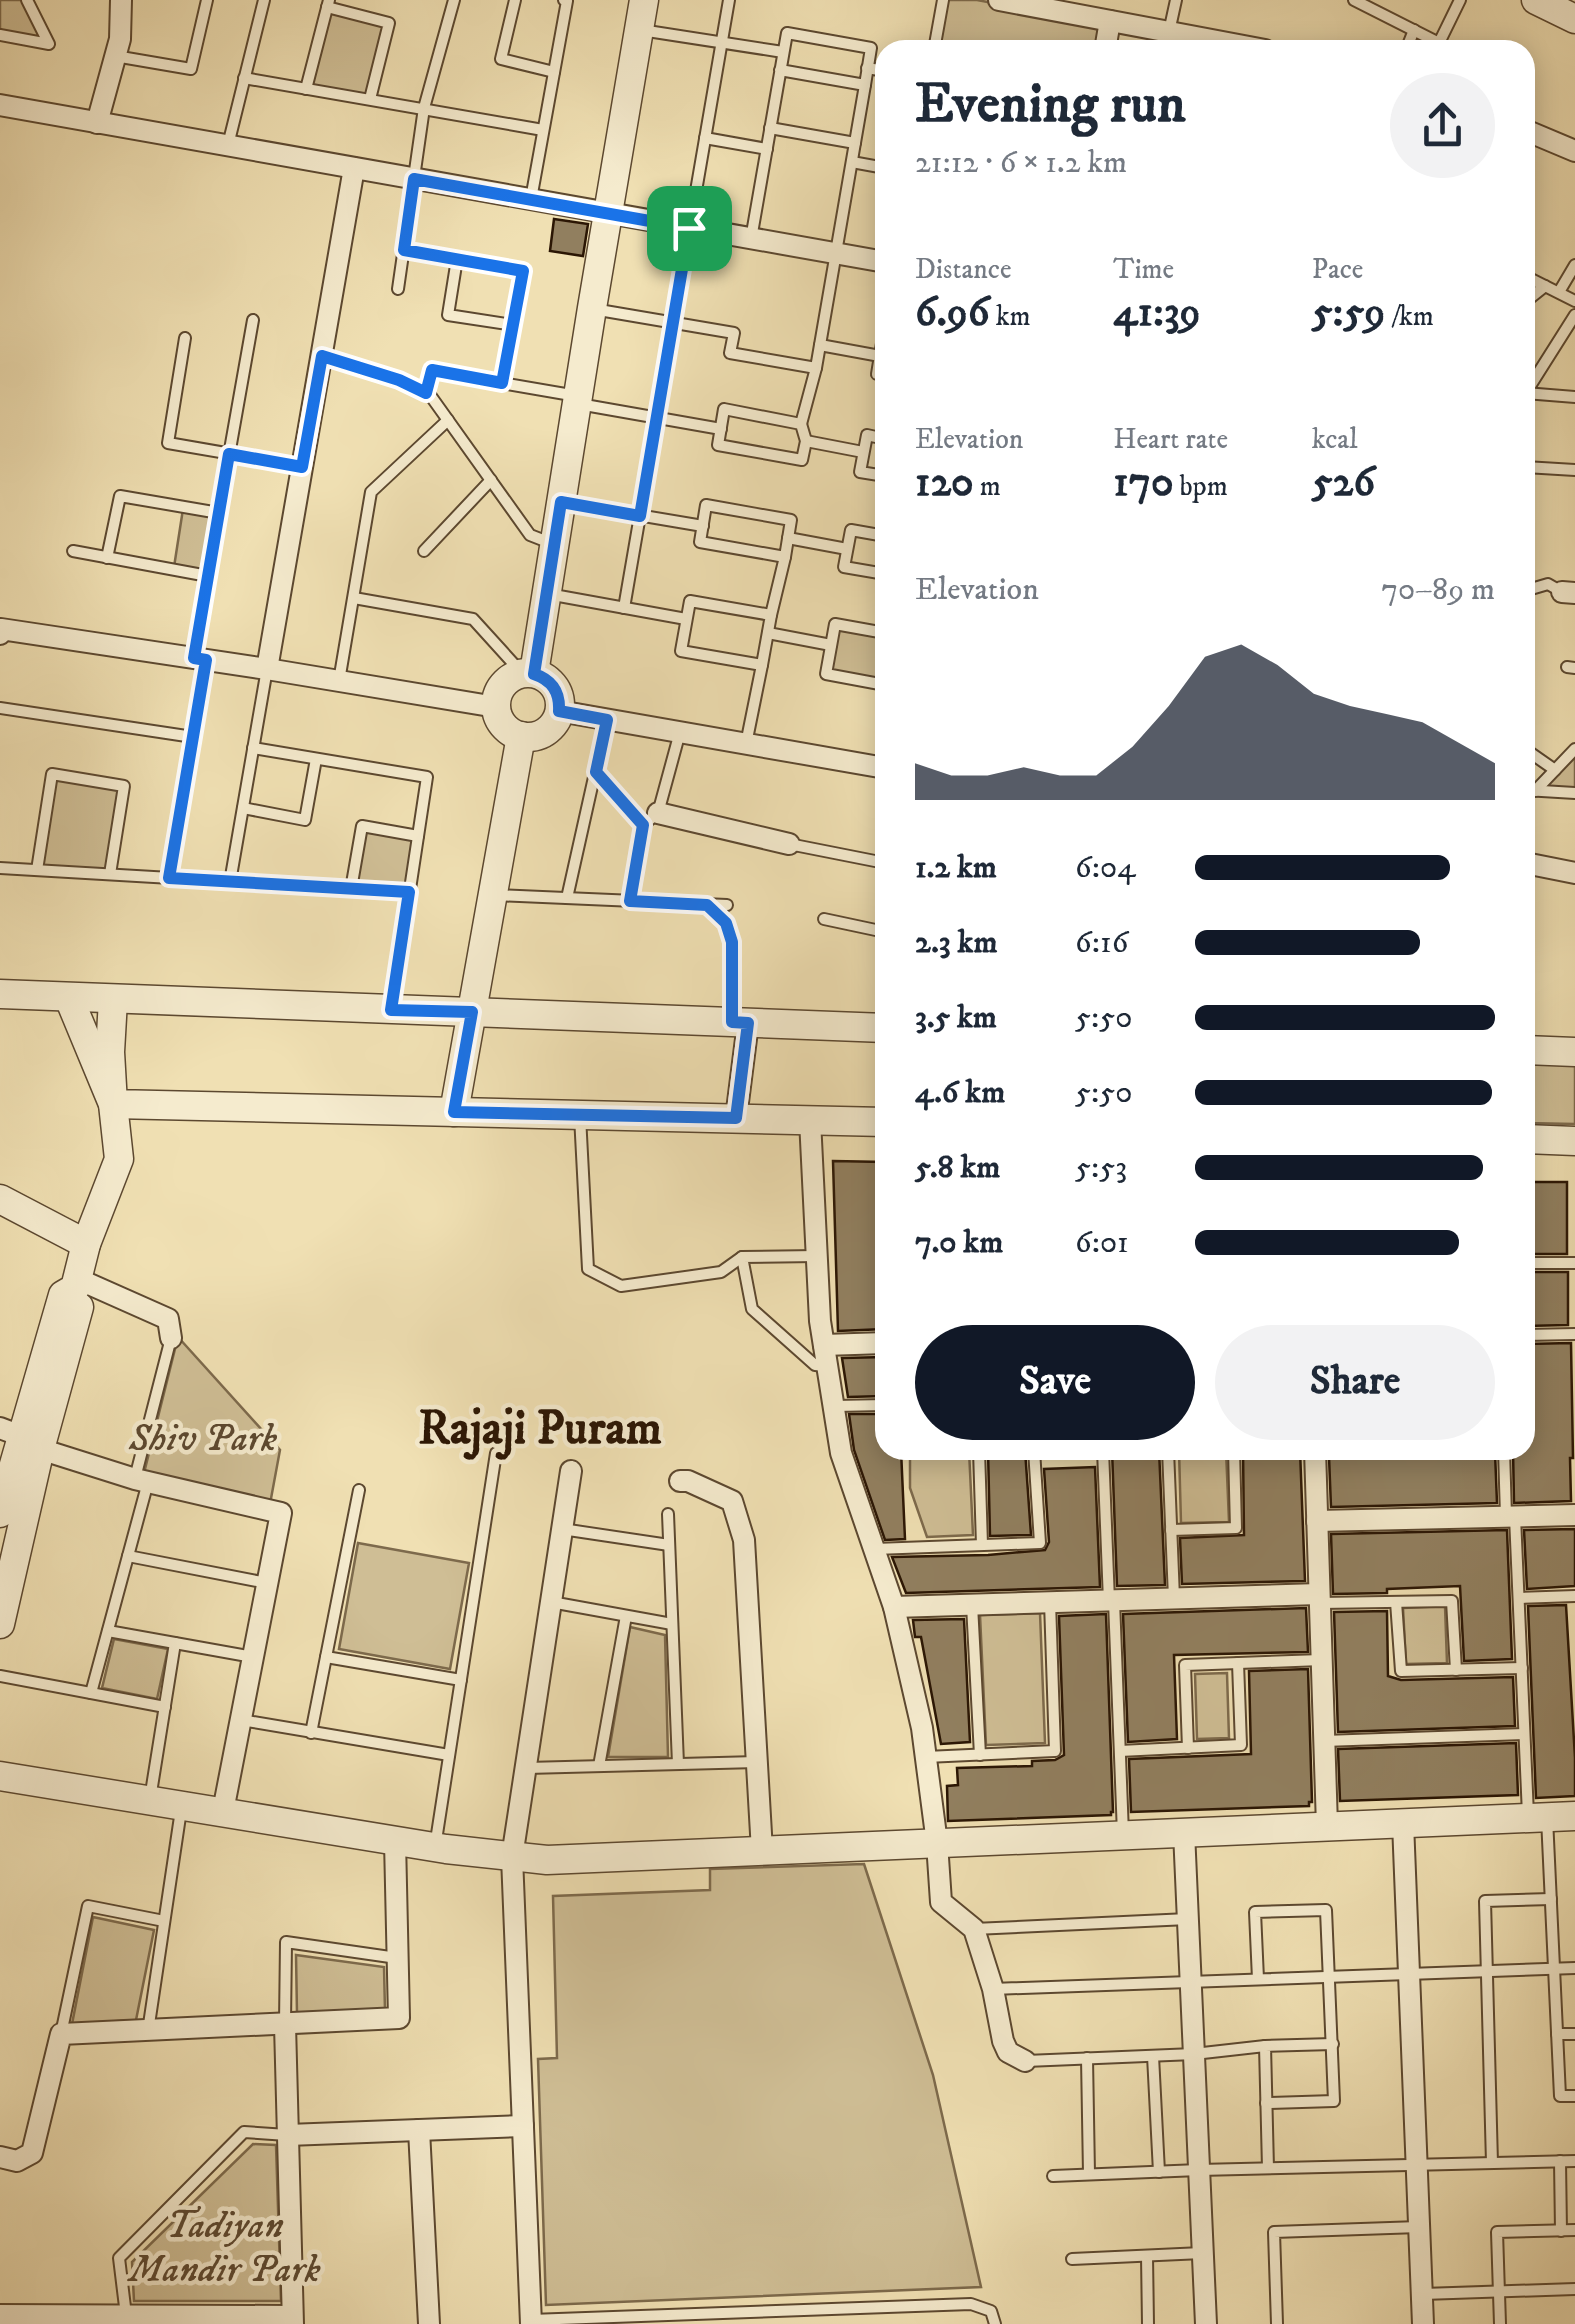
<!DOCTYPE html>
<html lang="en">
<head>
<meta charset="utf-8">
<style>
  body { margin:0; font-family:"IM FELL DW Pica",serif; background:#f2f2f3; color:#1f2937; height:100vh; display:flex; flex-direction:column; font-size:38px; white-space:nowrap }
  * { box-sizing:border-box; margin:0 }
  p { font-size:32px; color:#747a83 }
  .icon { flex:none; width:55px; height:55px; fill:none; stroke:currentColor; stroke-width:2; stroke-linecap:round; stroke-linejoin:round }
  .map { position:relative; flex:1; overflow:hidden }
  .side { position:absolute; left:875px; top:40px; width:660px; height:1420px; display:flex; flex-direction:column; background:#fff; border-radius:30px; box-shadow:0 5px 25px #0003 }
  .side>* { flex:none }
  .pin { position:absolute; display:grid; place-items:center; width:85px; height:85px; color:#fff; margin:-42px; border-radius:20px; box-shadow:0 5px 15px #0006 }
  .round { display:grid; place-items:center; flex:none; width:105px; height:105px; border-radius:52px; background:#f2f2f3 }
  .overview { display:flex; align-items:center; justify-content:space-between; height:170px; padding:0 40px }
  h1 { font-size:55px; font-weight:700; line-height:75px }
  .stats { display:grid; grid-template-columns:repeat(3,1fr); gap:15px; height:170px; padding:10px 40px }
  .stats div { display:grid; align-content:center }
  .stats b { font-size:42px; font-weight:700 }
  .stats small { font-size:28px; font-weight:400 }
  .stats p { font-size:28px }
  .chart { height:280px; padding:20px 40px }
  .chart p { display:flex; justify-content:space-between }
  .chart svg { width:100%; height:180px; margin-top:10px; fill:#111827; opacity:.7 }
  .cta { display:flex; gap:20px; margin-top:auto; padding:20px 40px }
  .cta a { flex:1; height:115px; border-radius:60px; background:#111827; color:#fff; font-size:40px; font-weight:700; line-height:115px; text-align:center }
  .cta a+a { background:#f2f2f3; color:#1f2937 }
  ul { padding:0 40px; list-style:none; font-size:32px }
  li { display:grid; grid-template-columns:160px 120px 1fr; align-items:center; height:75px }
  li i { height:25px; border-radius:12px; background:#111827 }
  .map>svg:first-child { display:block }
</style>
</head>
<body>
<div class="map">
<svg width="1575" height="2324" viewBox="0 0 1575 2324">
  <rect width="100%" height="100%" fill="#f0e0b3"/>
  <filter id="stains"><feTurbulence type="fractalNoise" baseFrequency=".002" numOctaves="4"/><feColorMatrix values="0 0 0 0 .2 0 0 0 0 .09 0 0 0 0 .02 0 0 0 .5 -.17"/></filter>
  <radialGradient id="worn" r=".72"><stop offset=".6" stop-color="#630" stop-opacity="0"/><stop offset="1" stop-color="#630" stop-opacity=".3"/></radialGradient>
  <!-- green -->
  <g fill="#cfbe95" stroke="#7d6a4c" stroke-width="2.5">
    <path d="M0,0H25L47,43L0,34Z"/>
    <path d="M947,0H977L1106,24L1101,50H938Z"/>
    <path d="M329,11L387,25L368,96L310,86Z"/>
    <path d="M183,509L217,515L205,573L174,567Z"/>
    <path d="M836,627L885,635V683L827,673Z"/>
    <path d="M1575,752V791L1538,789Z"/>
    <path d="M54,777L122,788L108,872L39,868Z"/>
    <path d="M364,829L415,838L407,889L354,886Z"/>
    <path d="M1525,1062L1575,1064V1124L1525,1123Z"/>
    <path d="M178,1337L280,1450L270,1504L144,1473Z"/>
    <path d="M910,1450H969L973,1535L927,1537L910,1488Z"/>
    <path d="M1179,1450H1226L1229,1522L1181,1523Z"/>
    <path d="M358,1543L469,1563L450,1669L339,1649Z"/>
    <path d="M1445,1606L1447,1663L1406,1664L1403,1608Z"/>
    <path d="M1040,1613L1045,1743L986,1745L980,1615Z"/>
    <path d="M630,1627L665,1635L668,1757H608Z"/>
    <path d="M114,1639L168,1649L157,1699L102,1688Z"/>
    <path d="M1227,1673L1229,1738L1197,1739L1195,1674Z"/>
    <path d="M864,1864L933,2075L981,2287L546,2305L538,2059L557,2058L553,1896L710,1890V1869Z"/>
    <path d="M93,1917L154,1930L136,2020L72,2024Z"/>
    <path d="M296,1955L384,1967L385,2011L297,2014Z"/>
    <path d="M253,2144L276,2145L281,2301H134L132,2262Z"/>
  </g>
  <!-- building -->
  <g fill="#917f5f" stroke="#2b1604" stroke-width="2.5">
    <path d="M554,219L588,224L583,256L550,251Z"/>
    <path d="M833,1161L885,1162V1329L838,1331Z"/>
    <rect x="1525" y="1182" width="42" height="72"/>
    <path d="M1525,1272H1568V1325L1525,1326Z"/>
    <path d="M1571,1343L1573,1458H1570L1571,1501L1514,1503L1513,1450H1525V1344Z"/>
    <path d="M885,1357V1396L848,1397L842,1358Z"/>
    <path d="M849,1414H885V1450H901L905,1539L885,1540L854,1450Z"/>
    <path d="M988,1450H1025L1031,1535L990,1536Z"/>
    <path d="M1112,1450H1159L1165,1585L1117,1586Z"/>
    <path d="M1243,1450H1300L1305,1581L1182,1584L1180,1538L1244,1535Z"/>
    <path d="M1495,1452L1497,1503L1331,1507L1329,1457Z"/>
    <path d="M1095,1467L1100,1587L906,1593L892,1557L988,1555L1045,1550L1049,1542L1044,1469Z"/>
    <path d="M1575,1529V1586L1527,1589L1524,1530Z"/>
    <path d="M1507,1530L1512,1659L1464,1661L1460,1586L1387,1589V1593L1333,1594L1331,1534Z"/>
    <path d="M1566,1605L1575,1758V1796L1536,1798L1528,1606Z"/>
    <path d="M1306,1608L1308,1652L1174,1655L1177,1739L1128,1742L1123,1614Z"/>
    <path d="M1387,1611L1388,1676L1401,1680L1513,1677L1515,1726L1338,1732L1334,1612Z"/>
    <path d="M1106,1614L1113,1812H1111V1815L948,1821L947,1786L958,1785L957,1768L1032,1766V1761L1055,1760L1064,1755L1059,1616Z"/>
    <path d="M964,1619L970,1742L941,1744L921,1637H915L913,1620Z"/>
    <path d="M1308,1669L1312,1802H1309V1806L1131,1812L1129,1759L1251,1754L1249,1671Z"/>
    <path d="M1516,1743L1518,1795L1340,1801L1338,1749Z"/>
  </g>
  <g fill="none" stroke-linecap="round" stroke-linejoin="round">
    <!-- service casing -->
    <g stroke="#5c4830" stroke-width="14">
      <g id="service">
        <path d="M515,0L501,59L554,72"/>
        <path d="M1354,0L1439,43L1460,0"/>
        <path d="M327,7L389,23L370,99"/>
        <path d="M641,30L783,52"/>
        <path d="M1169,32L1176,0"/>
        <path d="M0,35L49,44L27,0"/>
        <path d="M934,50L943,0"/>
        <path d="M1406,50L1414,30"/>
        <path d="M115,56L191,69L207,0"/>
        <path d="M867,68L885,71"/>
        <path d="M244,78L543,130"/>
        <path d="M306,89L329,0"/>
        <path d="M770,128L855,143"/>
        <path d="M705,138L767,149"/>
        <path d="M228,145L264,0"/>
        <path d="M852,162L885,168"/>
        <path d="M531,199L567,1L564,0"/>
        <path d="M751,239L787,33L871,48L865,85L780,70"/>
        <path d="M404,250L523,271L503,383"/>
        <path d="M457,259L448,315L513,325"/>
        <path d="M1525,276L1575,301"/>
        <path d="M398,289L424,108L454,0"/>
        <path d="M1559,292L1575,265"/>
        <path d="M1525,302L1545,286"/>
        <path d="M593,309L734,333L730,353L816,368L865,85"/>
        <path d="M185,338L168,443L301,466"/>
        <path d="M885,338L883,337L877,374L885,376"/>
        <path d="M820,345L880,356"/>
        <path d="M322,356L399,380L430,395L530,535L553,544"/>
        <path d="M425,393L432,371L577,396"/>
        <path d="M1525,393L1575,397"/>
        <path d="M1525,394L1575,315"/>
        <path d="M579,404L721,429"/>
        <path d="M724,409L801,424L806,441L802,460L718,445Z"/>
        <path d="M801,424L816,368"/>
        <path d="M885,439L867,435L860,472L885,476"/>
        <path d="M806,441L863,452"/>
        <path d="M1525,467L1575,470"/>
        <path d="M561,502L703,526"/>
        <path d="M706,505L791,520L785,557L700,542Z"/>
        <path d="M885,536L851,530L844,567L885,574"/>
        <path d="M788,538L847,549"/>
        <path d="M73,551L208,576"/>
        <path d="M424,551L491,480"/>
        <path d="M107,558L120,496L219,513"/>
        <path d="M548,594L686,619"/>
        <path d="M1525,594L1531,589L1548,584L1562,592"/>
        <path d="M354,598L473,619L522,673"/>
        <path d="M690,601L771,615L762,665L681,651Z"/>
        <path d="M624,608L729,0"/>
        <path d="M771,615L785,557"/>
        <path d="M768,633L831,645"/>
        <path d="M885,633L835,624L826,674L885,685"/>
        <path d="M193,658L253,320"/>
        <path d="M1567,667L1575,668"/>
        <path d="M339,681L371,492L448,420"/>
        <path d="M0,708L193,737"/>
        <path d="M746,744L762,665"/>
        <path d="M253,748L427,777L392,1008"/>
        <path d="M1525,749L1555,770"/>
        <path d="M595,772L643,825"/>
        <path d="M1525,790L1575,793"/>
        <path d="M1535,791L1575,749"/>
        <path d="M243,808L305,820L316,759"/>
        <path d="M789,844L885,863"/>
        <path d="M0,868L409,892"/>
        <path d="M37,870L52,774L124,786L110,874"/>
        <path d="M169,878L206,660"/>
        <path d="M230,882L267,669"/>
        <path d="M351,889L362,826L418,836"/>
        <path d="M494,895L727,905"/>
        <path d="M567,898L607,719"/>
        <path d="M630,901L643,825L658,813L680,732"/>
        <path d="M708,905L726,923L732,942V1020"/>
        <path d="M824,919L885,932"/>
        <path d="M580,1116L588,1269L621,1286L721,1272L742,1257"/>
        <path d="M817,1256L742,1257L752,1309L815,1365L826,1366"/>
        <path d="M1525,1263H1575"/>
        <path d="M1525,1335L1575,1334"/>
        <path d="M835,1406L885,1405"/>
        <path d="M979,1450L982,1545"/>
        <path d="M1103,1450L1109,1601"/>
        <path d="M1168,1450L1174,1598"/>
        <path d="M1504,1450L1506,1516"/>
        <path d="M135,1478L171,1338"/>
        <path d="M668,1514L678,1764"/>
        <path d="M1515,1517L1528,1815"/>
        <path d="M562,1529L669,1545"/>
        <path d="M1171,1530L1236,1528L1234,1450"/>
        <path d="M875,1549L1040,1543L1034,1450"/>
        <path d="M128,1556L267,1583"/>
        <path d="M1519,1598L1575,1596"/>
        <path d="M1114,1601L1123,1834"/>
        <path d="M551,1602L672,1624"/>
        <path d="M1396,1602L1401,1671L1522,1668"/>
        <path d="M1320,1603L1452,1601L1456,1670"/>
        <path d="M972,1605L980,1755"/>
        <path d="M108,1631L253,1657"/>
        <path d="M326,1657L461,1680"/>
        <path d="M0,1676L165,1707"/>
        <path d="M91,1693L148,1482"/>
        <path d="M241,1720L449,1755"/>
        <path d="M311,1733L359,1490"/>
        <path d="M1324,1741L1524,1734"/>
        <path d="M1188,1748L1185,1665L1321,1660"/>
        <path d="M1120,1751L1241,1745L1238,1663"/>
        <path d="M926,1757L1055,1751L1050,1602"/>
        <path d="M599,1766L626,1616"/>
        <path d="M527,1768L757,1762"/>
        <path d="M150,1799L175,1643"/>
        <path d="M1547,1818L1560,2096H1575"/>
        <path d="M435,1847L496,1453"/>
        <path d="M974,1929L1188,1919"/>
        <path d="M1258,1979L1255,1912L1326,1910L1334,2101L1266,2103"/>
        <path d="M993,1989L1575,1968"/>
        <path d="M285,2023L286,1942L397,1958"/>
        <path d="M148,2031L181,1810"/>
        <path d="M61,2034L88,1906L164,1921"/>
        <path d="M1557,2034H1575"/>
        <path d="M1153,2056L1159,2172"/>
        <path d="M1087,2058L1089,2174"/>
        <path d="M1026,2061L1194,2054L1265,2046"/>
        <path d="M1560,2161L1561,2231"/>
        <path d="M1492,2163L1485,1901L1551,1899"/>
        <path d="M1268,2168L1265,2046L1333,2044"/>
        <path d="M1053,2176L1199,2170L1575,2161"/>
        <path d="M1147,2256L1148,2324"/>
        <path d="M1072,2259L1202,2253"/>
        <path d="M1423,2294L1575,2289"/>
        <path d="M126,2315L119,2258L244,2132L287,2135"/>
        <path d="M531,2320L971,2304L991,2311L995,2324"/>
        <path d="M1277,2324L1274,2232L1419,2227"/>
        <path d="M1500,2324L1497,2232L1575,2230"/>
      </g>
    </g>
    <!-- minor casing -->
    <g stroke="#5c4830" stroke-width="24">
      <g id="minor">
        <path d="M999,0L1265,50"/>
        <path d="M1105,50L1110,21"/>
        <path d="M0,105L885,262"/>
        <path d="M97,123L120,39L121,0"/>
        <path d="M1525,130L1575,151"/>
        <path d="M1562,592L1575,593"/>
        <path d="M0,634L1,629L267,669L496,707"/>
        <path d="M267,669L354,168"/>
        <path d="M559,711L885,768"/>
        <path d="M658,813L789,844"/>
        <path d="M1525,863L1575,873"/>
        <path d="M736,1118L748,1023"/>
        <path d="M810,1120L820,1321L841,1453L894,1607L922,1728L937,1843L941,1902L974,1929L993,1989L1003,2041L1008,2052L1025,2061"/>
        <path d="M78,1279L168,1319L171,1338"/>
        <path d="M824,1345L885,1343"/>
        <path d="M0,1428L21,1436L40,1449L135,1479L281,1513L223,1811"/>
        <path d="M1315,1450L1327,1826"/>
        <path d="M680,1481H688L732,1501L744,1540L762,1851"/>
        <path d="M1317,1521L1575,1515"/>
        <path d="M894,1607L1319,1594"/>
        <path d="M1403,1823L1423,2324"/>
        <path d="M1184,1832L1206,2324"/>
        <path d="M285,2025L293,2324"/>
        <path d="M419,2130L429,2324"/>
        <path d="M288,2135L523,2126"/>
        <path d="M0,2157L17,2161L32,2153L61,2034L399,2018L395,1841"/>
        <path d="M0,2315L292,2316"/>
        <path d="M531,2324L512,1857L571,1471"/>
      </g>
    </g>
    <!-- tertiary casing -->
    <g stroke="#5c4830" stroke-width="31">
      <g id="tertiary">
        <path d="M1536,0L1575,19"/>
        <path d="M534,673L592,308L644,0"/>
        <circle cx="528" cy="705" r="32"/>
        <path d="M0,994L885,1028"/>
        <path d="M113,1000L110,1052L113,1104L885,1122"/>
        <path d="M1525,1050L1575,1052"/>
        <path d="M454,1112L521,736"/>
        <path d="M1525,1139L1575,1141"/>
        <path d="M0,1199L86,1244"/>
        <path d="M0,1513L63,1295L75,1288L86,1244L119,1159L113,1104L69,998"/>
        <path d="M0,1624L40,1449L79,1307"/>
        <path d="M0,1776L446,1849L547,1860L1575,1816"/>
      </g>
    </g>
    <!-- service -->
    <use href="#service" stroke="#f5ebce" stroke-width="10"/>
    <!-- minor -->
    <use href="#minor" stroke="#f5ebce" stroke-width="20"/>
    <!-- tertiary -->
    <use href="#tertiary" stroke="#f5ebce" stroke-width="28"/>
  </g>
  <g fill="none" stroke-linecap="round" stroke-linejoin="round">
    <!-- route casing -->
    <g stroke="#fff" stroke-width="20">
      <path id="route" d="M414,179L689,228L640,516L561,502L534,674C552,680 560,692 559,711L607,720L596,772L643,825L630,901L707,905L726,923L732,942V1022L748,1023L736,1118L454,1112L472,1012L391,1010L409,892L169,878L206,660L194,658L229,454L302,467L322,356L399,380L426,393L432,370L502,383L523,271L404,250Z"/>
    </g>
    <!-- route -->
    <use href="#route" stroke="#1a73e8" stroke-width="12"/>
  </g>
  <g text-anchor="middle" stroke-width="9" stroke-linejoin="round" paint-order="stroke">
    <!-- park labels -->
    <g font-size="38" font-style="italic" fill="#5c4830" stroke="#f5ebce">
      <text x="203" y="1450">Shiv Park</text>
      <text x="225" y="2237">Tadiyan<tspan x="225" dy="44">Mandir Park</tspan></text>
    </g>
    <!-- district labels -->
    <g font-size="48" font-weight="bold" fill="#2b1604" stroke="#f5ebce">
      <text x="540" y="1443">Rajaji Puram</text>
    </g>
  </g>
  <rect width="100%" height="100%" filter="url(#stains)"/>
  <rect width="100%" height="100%" fill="url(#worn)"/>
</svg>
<div class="pin" style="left:689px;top:228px;background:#1e9e55"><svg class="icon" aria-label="arrive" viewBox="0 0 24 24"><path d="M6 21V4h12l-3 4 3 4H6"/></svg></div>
<section class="side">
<div class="overview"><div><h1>Evening run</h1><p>21:12 · 6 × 1.2 km</p></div><a class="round"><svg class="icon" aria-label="share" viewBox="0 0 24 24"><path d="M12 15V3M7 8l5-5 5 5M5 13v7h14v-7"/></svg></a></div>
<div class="stats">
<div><p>Distance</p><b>6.96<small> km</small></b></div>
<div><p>Time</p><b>41:39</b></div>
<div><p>Pace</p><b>5:59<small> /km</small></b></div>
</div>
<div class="stats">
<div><p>Elevation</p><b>120<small> m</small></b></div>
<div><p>Heart rate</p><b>170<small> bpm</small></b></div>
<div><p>kcal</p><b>526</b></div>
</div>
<div class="chart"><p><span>Elevation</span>70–89 m</p>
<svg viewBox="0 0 160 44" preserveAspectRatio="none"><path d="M0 44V35L10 38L20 38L30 36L40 38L50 38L60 31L70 21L80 9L90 6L100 11L110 18L120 21L130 23L140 25L150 30L160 35V44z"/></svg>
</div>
<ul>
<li><b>1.2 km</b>6:04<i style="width:85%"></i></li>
<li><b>2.3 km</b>6:16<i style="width:75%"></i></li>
<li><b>3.5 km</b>5:50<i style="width:100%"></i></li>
<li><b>4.6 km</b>5:50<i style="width:99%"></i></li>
<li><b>5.8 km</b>5:53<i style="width:96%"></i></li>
<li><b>7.0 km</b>6:01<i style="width:88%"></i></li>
</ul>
<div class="cta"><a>Save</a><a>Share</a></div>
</section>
</div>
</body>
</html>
